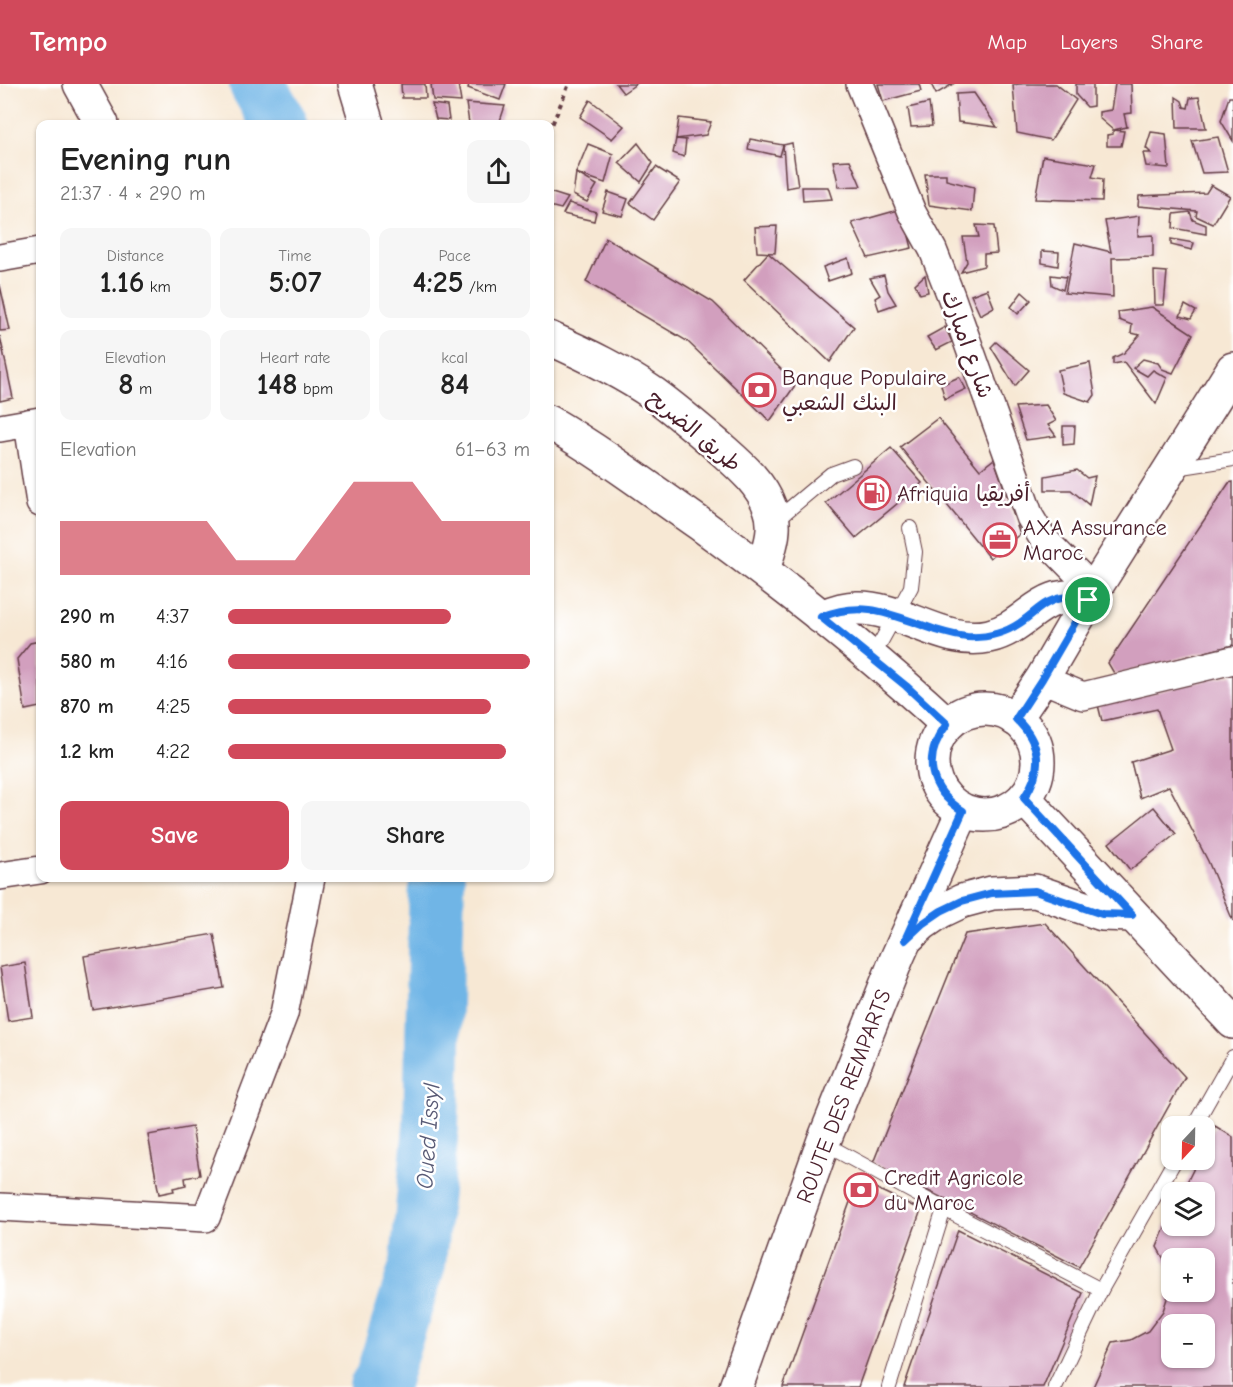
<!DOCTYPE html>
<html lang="en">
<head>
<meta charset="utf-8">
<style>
  body { margin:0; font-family:"Comic Neue","Playpen Sans Arabic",sans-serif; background:#f6f6f6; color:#222; height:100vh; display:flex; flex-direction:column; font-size:22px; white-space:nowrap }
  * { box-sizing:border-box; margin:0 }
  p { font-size:20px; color:#767676 }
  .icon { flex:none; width:33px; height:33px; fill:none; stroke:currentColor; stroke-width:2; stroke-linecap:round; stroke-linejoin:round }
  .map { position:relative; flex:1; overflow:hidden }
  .details { position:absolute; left:36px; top:36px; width:518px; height:762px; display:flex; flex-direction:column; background:#fff; border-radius:12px; box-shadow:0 2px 4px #0004 }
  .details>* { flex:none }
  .needle { width:39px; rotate:202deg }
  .buttons { position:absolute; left:1161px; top:1032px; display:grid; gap:12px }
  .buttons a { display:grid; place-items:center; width:54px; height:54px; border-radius:12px; background:#fff; box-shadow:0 2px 4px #0004; font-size:30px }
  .pin { position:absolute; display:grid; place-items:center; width:51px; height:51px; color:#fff; margin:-26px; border:3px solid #fff; border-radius:50%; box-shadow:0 2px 6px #0007 }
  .round { display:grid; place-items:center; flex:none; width:63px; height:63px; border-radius:12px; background:#f6f6f6 }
  .headline { display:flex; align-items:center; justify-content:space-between; height:102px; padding:0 24px }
  h1 { font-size:33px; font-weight:700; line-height:45px }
  .figures { display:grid; grid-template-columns:repeat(3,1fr); gap:9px; height:102px; padding:6px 24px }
  .figures div { display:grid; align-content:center; border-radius:12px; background:#f6f6f6; text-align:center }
  .figures b { font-size:30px; font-weight:700 }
  .figures small { font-size:16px; font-weight:400 }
  .figures p { font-size:16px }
  .chart { height:168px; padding:12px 24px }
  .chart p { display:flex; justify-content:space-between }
  .chart svg { width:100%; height:108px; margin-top:6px; fill:#d1495b; opacity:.7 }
  .action { display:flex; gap:12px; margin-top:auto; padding:12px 24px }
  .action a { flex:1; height:69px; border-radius:12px; background:#d1495b; color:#fff; font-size:24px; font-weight:700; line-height:69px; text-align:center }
  .action a+a { background:#f6f6f6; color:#222 }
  ul { padding:0 24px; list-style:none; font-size:20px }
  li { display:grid; grid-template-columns:96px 72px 1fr; align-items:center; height:45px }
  li i { height:15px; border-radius:8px; background:#d1495b }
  header { display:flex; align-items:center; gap:36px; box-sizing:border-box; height:84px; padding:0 30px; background:#d1495b; color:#fff }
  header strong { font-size:28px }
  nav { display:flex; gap:33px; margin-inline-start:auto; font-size:21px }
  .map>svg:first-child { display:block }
</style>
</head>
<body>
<header>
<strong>Tempo</strong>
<nav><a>Map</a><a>Layers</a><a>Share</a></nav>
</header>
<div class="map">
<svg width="1233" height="1303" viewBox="0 0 1233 1303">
  <rect width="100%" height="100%" fill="#fff"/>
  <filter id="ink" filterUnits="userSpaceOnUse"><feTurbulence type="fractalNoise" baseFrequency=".0167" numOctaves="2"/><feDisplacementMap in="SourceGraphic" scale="12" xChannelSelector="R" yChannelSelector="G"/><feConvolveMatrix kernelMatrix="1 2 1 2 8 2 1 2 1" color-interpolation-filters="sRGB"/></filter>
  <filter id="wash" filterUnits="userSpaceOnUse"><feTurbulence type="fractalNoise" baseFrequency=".008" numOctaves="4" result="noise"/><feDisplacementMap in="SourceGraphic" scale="24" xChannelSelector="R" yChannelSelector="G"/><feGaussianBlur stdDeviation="1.35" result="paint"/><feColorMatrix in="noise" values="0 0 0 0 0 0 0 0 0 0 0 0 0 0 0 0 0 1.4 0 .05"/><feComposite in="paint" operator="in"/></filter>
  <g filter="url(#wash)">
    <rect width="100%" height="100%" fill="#f7e8d4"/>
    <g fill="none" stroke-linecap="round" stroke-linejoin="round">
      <!-- river -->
      <g stroke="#6fb5e6" stroke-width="56">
        <path d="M257,0L280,40"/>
        <path d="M377,1303L382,1296L418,1179L431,1043L437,794"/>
      </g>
    </g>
    <g id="blocks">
      <!-- building -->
      <g fill="#d29fbe" fill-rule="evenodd">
        <path d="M401,0H425L426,14H402Z"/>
        <path d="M431,0H458L461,18L433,16Z"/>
        <path d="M469,0H506L500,16L468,4Z"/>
        <path d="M616,0H636L623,9Z"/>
        <path d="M878,0H919L921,7L883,17Z"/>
        <path d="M931,0H953L936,10Z"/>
        <path d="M1019,0H1056L1076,16L1051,56L1017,49L1013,1Z"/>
        <path d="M1076,0H1093V22L1087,23L1076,11Z"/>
        <path d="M1115,0H1131L1132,29L1124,30L1127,43L1113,46L1124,47L1121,62H1107V51L1113,50V46L1099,34V28L1111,26Z"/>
        <path d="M974,9L997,43L958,38L956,10Z"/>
        <path d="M1176,13L1182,17L1184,23L1188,24L1190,14L1199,13L1206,44H1177Z"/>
        <path d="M1229,13H1233V57L1221,37Z"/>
        <path d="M590,16L624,42L612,55L580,33Z"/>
        <path d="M466,19L505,22L499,40L469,39Z"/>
        <path d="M929,19L932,42L911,43L908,24Z"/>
        <path d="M432,20L447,22L449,36L436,35Z"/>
        <path d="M679,34L711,38L706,51L676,55Z"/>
        <path d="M1151,48L1166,50L1169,84L1146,82L1143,69H1151L1146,64Z"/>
        <path d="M1218,53L1228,88L1202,89L1192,57Z"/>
        <path d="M676,55L686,56L684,73L673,69Z"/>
        <path d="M750,55L783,61L780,72L748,65Z"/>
        <path d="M638,59L653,79L641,98L619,79Z"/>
        <path d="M792,59L798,102L786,104L783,61Z"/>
        <path d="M588,60L613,70L605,99L576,89Z"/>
        <path d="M1043,72L1096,80L1092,93L1103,95L1102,117L1035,115Z"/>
        <path d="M850,76L861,102L839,103L833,77Z"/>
        <path d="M656,83L680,98L653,136L630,119Z"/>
        <path d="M576,89L597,101L587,118L573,111Z"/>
        <path d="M925,90H946V96L974,103L972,127L929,121Z"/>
        <path d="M1211,101L1230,112L1213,140L1196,132L1197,127L1138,122L1139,112L1206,109Z"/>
        <path d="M802,103H828L832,115L803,117Z"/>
        <path d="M549,108L568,114L561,125L549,122Z"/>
        <path d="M608,108L628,115L622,132L602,127Z"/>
        <path d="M569,119L596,128L594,137L563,130Z"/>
        <path d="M902,125L912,164L868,174L852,139Z"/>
        <path d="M1190,128L1193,136L1206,141V150L1173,144L1174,130Z"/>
        <path d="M1139,132L1138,152L1153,151V173L1112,174L1113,213L1065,209L1075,159L1111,168L1105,137Z"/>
        <path d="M976,141L994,142L997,169L984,170V182L961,188L967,178L963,153H979Z"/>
        <path d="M777,142L775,169L757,168L755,143Z"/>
        <path d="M606,154L713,218L796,300L770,337L687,257L586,198Z"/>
        <path d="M1171,155L1194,159L1192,166L1171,161Z"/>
        <path d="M1042,167L1059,168L1058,182L1042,179Z"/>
        <path d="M768,169L854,243L830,278L744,196Z"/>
        <path d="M848,174L852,189L828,197L823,183Z"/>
        <path d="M1154,187L1167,188L1164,221H1155Z"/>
        <path d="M884,191L888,207L896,220L879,226L875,214L880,211L870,194Z"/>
        <path d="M925,191L928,208L920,210L915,200Z"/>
        <path d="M1051,191L1066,193L1063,206L1052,201Z"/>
        <path d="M0,201L10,246L0,247Z"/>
        <path d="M987,205L994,223L980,231L971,211Z"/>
        <path d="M1022,208L1031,216L1018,230L1011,223Z"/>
        <path d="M1185,221L1196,227L1191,235L1180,232Z"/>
        <path d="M1152,223L1193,250L1173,289L1162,285L1158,279L1143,275L1133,284L1147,292L1153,286L1167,294L1156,320L1124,278L1113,280V274L1124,269L1140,251L1131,249L1132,241L1119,236L1118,228Z"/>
        <path d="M945,243L952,258L936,266L927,253Z"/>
        <path d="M0,252L13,314L0,317Z"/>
        <path d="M996,258L1029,286L1015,302L991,263Z"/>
        <path d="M1090,279L1095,311L1090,318L1063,309L1058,286Z"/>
        <path d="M959,293L966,305L945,315L941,301Z"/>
        <path d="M1046,321L1056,337L1048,341L1056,352L1026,356L1015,323Z"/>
        <path d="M938,334L980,386L994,375L1020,450L990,474L900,363Z"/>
        <path d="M1063,342H1075L1074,360L1063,361Z"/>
        <path d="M891,364L922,399L856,454L826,419Z"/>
        <path d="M1077,386L1087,394L1095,392L1089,421L1071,406H1045V392Z"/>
        <path d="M1233,398V561L1115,591L1108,579L1229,399Z"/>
        <path d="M40,557V623L25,626L17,575L30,559Z"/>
        <path d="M1233,590V837L1208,777L1169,702L1140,714L1131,678L1171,665L1157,625L1102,637L1098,621Z"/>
        <path d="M1154,723L1176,750L1130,786L1109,759Z"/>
        <path d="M1045,839L1185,993L1079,1183L873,1079L965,850Z"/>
        <path d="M214,850L224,904L93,926L84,872Z"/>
        <path d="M25,879L33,933L8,937L0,883Z"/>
        <path d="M1215,1042L1233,1053V1303H1093L1113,1259L1131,1256L1148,1247L1163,1227L1171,1202L1172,1208H1204V1174H1172V1197L1170,1198L1169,1184L1157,1163L1171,1129L1172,1142H1204V1108H1182L1198,1076H1204V1063ZM1172,1240H1204V1274H1172Z"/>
        <path d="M192,1043L200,1091L185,1094L186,1101L173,1104L174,1107L159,1110L148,1051Z"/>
        <path d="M858,1096L921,1126L858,1303H783Z"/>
        <path d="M958,1146L1083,1209L1043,1303H904Z"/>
      </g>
    </g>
  </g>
  <g filter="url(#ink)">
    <use href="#blocks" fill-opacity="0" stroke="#643d44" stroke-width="1.5"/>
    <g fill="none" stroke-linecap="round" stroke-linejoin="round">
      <!-- service casing -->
      <g stroke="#643d44" stroke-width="16">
        <g id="service">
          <path d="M1176,384L1233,375"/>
          <path d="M775,437L831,390L853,382"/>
          <path d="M872,574L911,503L915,468L910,444"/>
          <path d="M1194,1042L1233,973"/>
          <path d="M823,1059L944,1125L1101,1206"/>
          <path d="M889,1303L944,1125"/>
          <path d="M1055,1303L1101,1206L1175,1076"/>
        </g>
      </g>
      <!-- minor casing -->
      <g stroke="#643d44" stroke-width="30">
        <g id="minor">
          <path d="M860,0L912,128L933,166L951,212L1030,433L1042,453L1094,506"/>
          <path d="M0,174L40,167"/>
          <path d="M28,339L40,419"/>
          <path d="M0,344L40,337"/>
          <path d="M1042,595L1083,612L1233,576"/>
          <path d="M0,792L40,786"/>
          <path d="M0,1123L206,1134L284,930L311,794"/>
        </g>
      </g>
      <!-- tertiary casing -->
      <g stroke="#643d44" stroke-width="36">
        <g id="tertiary">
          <path d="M80,0L102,40"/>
          <path d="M355,0L367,40"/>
          <path d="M549,254C585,270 621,287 654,310C676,326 697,344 718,362C737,379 761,398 770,424C778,445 769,466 763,486"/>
          <path d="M549,338C602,369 650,405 700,440C785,502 869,568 947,640"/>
          <path d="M1024,714L1233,938"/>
        </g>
      </g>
      <!-- secondary casing -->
      <g stroke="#643d44" stroke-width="36">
        <g id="secondary">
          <path d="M821,533C833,528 844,524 856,524C901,522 943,562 989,552C1031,542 1040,502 1088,516"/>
          <circle cx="985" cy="678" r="53"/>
          <path d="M1015,635L1042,595L1094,506L1233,285"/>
          <path d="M909,852L922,840L941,827L962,817L992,809L1035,807L1102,830L1132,831"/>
          <path d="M736,1303L823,1059L897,874L963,727"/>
        </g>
      </g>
      <!-- path -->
      <path stroke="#643d44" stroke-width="4" stroke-dasharray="4.5 4.5" stroke-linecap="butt" d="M549,48L569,0"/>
      <!-- service -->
      <use href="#service" stroke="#fff" stroke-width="14"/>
      <!-- minor -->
      <use href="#minor" stroke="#fff" stroke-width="27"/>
      <!-- tertiary -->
      <use href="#tertiary" stroke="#fff" stroke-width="33"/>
      <!-- secondary -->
      <use href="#secondary" stroke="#fff" stroke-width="33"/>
    </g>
  </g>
  <g fill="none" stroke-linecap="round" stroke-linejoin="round" filter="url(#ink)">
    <!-- route casing -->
    <g stroke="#fff" stroke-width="12">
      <path id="route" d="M1067,513L1088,516L1042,595L1016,635C1041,659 1044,684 1024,714L1132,831L1102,830L1035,807L992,809L962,817L941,827L922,840L905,856L963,727C928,705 922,673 947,640L906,602L821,533C866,515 893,532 936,546C946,549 957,552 967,553C986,554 1005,549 1020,539C1038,527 1043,516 1067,513Z"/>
    </g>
    <!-- route -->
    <use href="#route" stroke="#1a73e8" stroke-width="8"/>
  </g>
  <!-- icons -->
  <defs>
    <g id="bank-ring" transform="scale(1.725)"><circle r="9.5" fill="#fff" stroke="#d1495b" stroke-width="1.5"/><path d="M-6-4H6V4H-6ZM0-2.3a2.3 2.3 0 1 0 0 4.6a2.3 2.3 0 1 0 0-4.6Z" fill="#d1495b"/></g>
    <g id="fuel-ring" transform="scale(1.725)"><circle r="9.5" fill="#fff" stroke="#d1495b" stroke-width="1.5"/><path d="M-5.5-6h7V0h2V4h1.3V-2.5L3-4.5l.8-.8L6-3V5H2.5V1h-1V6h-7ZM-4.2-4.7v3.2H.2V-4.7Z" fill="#d1495b"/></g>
    <g id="office-ring" transform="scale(1.725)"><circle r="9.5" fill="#fff" stroke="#d1495b" stroke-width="1.5"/><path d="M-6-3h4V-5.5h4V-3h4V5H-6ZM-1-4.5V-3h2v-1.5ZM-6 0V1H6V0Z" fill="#d1495b"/></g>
  </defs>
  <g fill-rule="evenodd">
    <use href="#bank-ring" x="759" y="306"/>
    <use href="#fuel-ring" x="874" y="409"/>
    <use href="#office-ring" x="1000" y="456"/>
    <use href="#bank-ring" x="861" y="1106"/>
  </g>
  <g text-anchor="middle" stroke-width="5" stroke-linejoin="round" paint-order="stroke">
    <!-- street labels -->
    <g font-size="22" fill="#4a1f2b" stroke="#fff">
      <text transform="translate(968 260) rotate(70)" y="8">شارع امبارك</text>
      <text transform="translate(695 346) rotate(40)" y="8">طريق الضريح</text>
      <text transform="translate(843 1012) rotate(-69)" y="8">ROUTE DES REMPARTS</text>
    </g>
    <!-- poi labels -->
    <g font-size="22" fill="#4a1f2b" stroke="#fff" text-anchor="start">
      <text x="782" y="301">Banque Populaire<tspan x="782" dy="25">البنك الشعبي</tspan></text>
      <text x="897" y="417">Afriquia أفريقيا</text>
      <text x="1023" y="451">AXA Assurance<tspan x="1023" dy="25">Maroc</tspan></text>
      <text x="884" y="1101">Credit Agricole<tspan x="884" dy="25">du Maroc</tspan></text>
    </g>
    <!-- water labels -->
    <g font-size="24" font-style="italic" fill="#595b76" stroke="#fff">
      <text transform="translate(428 1052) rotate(-86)" y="8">Oued Issyl</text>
    </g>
  </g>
</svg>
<div class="buttons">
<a><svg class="needle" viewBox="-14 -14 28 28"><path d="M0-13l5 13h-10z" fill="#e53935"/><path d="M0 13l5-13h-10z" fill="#767676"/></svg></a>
<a><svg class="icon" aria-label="layers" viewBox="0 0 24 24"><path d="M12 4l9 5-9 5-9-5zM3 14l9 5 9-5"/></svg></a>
<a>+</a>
<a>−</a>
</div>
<div class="pin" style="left:1088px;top:516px;background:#1e9e55"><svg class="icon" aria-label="arrive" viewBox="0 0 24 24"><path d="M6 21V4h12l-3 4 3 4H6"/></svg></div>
<section class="details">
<div class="headline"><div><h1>Evening run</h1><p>21:37 · 4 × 290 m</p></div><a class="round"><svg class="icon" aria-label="share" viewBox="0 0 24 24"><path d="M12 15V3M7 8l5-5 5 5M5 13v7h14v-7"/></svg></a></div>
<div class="figures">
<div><p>Distance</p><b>1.16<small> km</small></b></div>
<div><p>Time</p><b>5:07</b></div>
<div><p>Pace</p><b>4:25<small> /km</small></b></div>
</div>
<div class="figures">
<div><p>Elevation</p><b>8<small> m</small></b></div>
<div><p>Heart rate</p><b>148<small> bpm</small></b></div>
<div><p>kcal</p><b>84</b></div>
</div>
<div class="chart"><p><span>Elevation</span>61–63 m</p>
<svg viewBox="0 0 160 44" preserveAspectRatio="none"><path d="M0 44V22L10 22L20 22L30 22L40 22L50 22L60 38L70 38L80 38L90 22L100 6L110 6L120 6L130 22L140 22L150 22L160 22V44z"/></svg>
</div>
<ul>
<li><b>290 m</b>4:37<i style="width:74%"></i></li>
<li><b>580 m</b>4:16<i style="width:100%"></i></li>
<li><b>870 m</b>4:25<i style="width:87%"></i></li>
<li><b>1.2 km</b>4:22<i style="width:92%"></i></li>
</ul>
<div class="action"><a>Save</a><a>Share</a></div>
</section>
</div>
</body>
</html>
